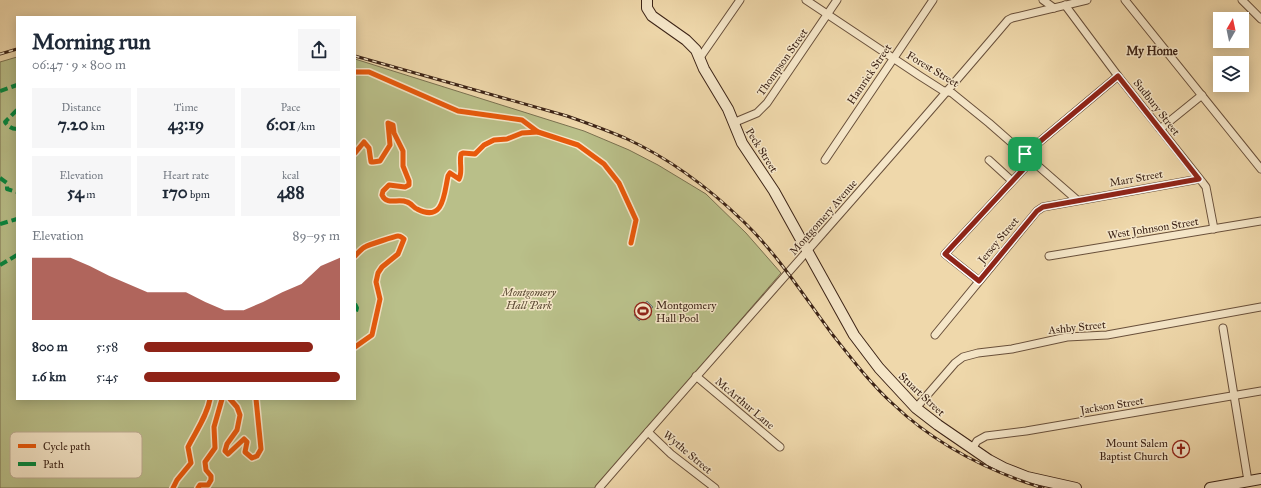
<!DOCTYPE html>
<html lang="en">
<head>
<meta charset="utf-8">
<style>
  body { margin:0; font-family:"IM FELL Great Primer",serif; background:#f6f6f7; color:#1f2937; height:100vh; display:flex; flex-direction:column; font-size:15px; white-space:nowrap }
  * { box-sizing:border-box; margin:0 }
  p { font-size:13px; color:#747a83 }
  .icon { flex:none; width:22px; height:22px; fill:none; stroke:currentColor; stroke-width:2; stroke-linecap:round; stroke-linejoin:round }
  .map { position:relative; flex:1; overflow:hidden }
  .side { position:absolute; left:16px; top:16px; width:340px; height:384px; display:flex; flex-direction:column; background:#fff; border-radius:0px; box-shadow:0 2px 10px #0003 }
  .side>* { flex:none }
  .needle { width:26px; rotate:9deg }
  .buttons { position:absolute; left:1213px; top:12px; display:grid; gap:8px }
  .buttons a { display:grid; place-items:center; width:36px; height:36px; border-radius:0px; background:#fff; box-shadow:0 2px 10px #0003; font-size:20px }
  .pin { position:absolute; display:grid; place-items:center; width:34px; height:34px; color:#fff; margin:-17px; border-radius:8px; box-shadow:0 2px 6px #0006 }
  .round { display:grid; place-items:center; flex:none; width:42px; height:42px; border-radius:0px; background:#f6f6f7 }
  .overview { display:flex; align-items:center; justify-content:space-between; height:68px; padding:0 16px }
  h1 { font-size:22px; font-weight:700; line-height:30px }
  .stats { display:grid; grid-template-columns:repeat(3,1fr); gap:6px; height:68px; padding:4px 16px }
  .stats div { display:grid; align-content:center; border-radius:0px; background:#f6f6f7; text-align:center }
  .stats b { font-size:17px; font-weight:700 }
  .stats small { font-size:11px; font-weight:400 }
  .stats p { font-size:11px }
  .chart { height:112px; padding:8px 16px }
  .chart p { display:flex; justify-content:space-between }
  .chart svg { width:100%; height:72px; margin-top:4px; fill:#8f2418; opacity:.7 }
  ul { padding:0 16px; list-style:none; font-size:13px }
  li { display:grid; grid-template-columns:64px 48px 1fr; align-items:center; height:30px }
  li i { height:10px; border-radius:5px; background:#8f2418 }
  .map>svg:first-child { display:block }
</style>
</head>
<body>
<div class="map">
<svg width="1261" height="488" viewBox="0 0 1261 488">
  <rect width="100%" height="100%" fill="#efd8ab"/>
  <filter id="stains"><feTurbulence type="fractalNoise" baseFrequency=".005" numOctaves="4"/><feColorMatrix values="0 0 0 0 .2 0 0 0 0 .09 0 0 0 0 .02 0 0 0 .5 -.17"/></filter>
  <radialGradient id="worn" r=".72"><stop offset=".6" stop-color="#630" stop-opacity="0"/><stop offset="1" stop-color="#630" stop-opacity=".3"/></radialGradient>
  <!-- green -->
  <path fill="#b9bf89" stroke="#7a7150" d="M17,57V399H355V59L584,131L629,150L658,165L706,194L746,233L781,273L596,488H0V62Z"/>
  <!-- water -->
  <path fill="#9bb9b0" stroke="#757d72" d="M647,301L653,307L639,321L634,315Z"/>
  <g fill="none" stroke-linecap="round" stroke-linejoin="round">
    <!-- street casing -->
    <g stroke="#69503b" stroke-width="9">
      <g id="street">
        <path d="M806,0L920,76L942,90L952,93L989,123L1077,200"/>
        <path d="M1043,0L1054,8"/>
        <path d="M1125,0L1261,169"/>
        <path d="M1242,0L1261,19"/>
        <path d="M1065,5L1118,76L1203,183L1206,187L1214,229"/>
        <path d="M699,59L740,0"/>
        <path d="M733,123L757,113L767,103L837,0"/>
        <path d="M1160,129L1202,95"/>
        <path d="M1025,154L1118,76"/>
        <path d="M825,160L933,0"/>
        <path d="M989,160L1012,181"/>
        <path d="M1049,256L1261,221"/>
        <path d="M979,281L945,254L1032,160"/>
        <path d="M1223,328L1248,481"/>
        <path d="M935,335L1037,211L1043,207L1199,179"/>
        <path d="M696,376L780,447"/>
        <path d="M916,408L955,363L963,357L978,353L1012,349L1067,337L1107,335L1261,307"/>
        <path d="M648,432L671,454L715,488"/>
        <path d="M972,449L977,441L986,436L1026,431L1261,391"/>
        <path d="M599,488C735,331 874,178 1008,20L1012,18L1087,0"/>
      </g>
    </g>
    <!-- secondary casing -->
    <g stroke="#3c2316" stroke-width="12">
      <g id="secondary">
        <path d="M647,0V8L652,16L686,40L696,50L704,69L728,109L742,143L774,191L854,335L879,368L916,408L938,425L989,460L1004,468L1027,477L1076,488"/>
        <path d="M1210,488L1261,479"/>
      </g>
    </g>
    <!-- street -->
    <use href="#street" stroke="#f5e6c8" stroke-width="7"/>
    <!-- secondary -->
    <use href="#secondary" stroke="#f5e6c8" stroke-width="10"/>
    <!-- rail casing -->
    <g stroke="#3c2316" stroke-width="3">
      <g id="rail">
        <path d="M0,54L17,49"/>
        <path d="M355,56L567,116C587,123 606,130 625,138C669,158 709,188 744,222C778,255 803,295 832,334C851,358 870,383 893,404C935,444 988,471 1043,488"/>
      </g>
    </g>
    <!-- rail -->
    <use href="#rail" stroke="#f5e6c8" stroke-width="1.5" stroke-dasharray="4.5" stroke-linecap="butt"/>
    <!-- quiet -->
    <g stroke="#00873e" stroke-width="4" stroke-dasharray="8 4" stroke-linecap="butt">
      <path d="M0,91L17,85"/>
      <path d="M17,110L5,122C8,126 11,129 17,129"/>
      <path d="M0,178L7,183V189L17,192"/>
      <path d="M0,224L17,219"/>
      <path d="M0,265L17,255"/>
      <path d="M355,304L357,308L355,315"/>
    </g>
    <!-- cycleway casing -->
    <g stroke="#f5e6c8" stroke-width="8">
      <g id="cycleway">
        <path d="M355,72H369L458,111L522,120L538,132L578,145L604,164L619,183L636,220L631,243"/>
        <path d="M355,153L364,142L369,148L371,162H373L380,161L390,145L388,123L393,125L394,133L403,151V166L409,181V185L405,187L389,185L383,191L382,195C387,206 398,198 407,202C411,203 414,208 417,209C444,223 444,194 448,176L450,173L459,179C463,172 459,163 461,154L463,153L475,154L484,145L494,140L507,139L522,133L538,132"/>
        <path d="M355,256C358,253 361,249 365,247C368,245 396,236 398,236C401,236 401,237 404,239L398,254L382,267L378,273L376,282L380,299L372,335L355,347"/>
        <path d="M230,399L237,407L240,415L237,430L227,444L225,451L228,454L244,439L247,442L245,452L252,458L257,456L261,449L256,399"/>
        <path d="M173,488L177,480L191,463L188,447C196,431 207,416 210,399"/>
        <path d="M198,488L200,485H208L211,480V476L206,470L205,462L215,448L214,427L222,399"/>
      </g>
    </g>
    <!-- cycleway -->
    <use href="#cycleway" stroke="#e8590c" stroke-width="5"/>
  </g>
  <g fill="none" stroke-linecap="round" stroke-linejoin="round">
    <!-- route casing -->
    <g stroke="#fff" stroke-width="8">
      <path id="route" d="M1118,76L1199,179L1043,207L1037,211L979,281L945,254L1032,160L1025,154Z"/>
    </g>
    <!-- route -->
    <use href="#route" stroke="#8f2418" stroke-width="5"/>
  </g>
  <!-- icons -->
  <defs>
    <g id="stadium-ring" transform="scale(0.9)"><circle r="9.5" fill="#f5e6c8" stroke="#8f2418" stroke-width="1.5"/><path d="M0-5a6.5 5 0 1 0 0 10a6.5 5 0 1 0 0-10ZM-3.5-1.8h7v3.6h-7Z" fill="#8f2418"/></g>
    <g id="church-ring" transform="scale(0.9)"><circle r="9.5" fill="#f5e6c8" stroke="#8f2418" stroke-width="1.5"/><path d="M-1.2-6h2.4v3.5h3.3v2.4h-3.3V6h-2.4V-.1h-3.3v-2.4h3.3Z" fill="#8f2418"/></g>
  </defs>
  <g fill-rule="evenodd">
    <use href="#stadium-ring" x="643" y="311"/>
    <use href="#church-ring" x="1181" y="449"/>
  </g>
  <g text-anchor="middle" stroke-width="3" stroke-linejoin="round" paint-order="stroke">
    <!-- street labels -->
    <g font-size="11" fill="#3c2316" stroke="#f5e6c8">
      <text transform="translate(782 62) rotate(-55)" y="4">Thompson Street</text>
      <text transform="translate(933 69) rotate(31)" y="4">Forest Street</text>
      <text transform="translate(869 74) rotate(-56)" y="4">Hamrick Street</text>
      <text transform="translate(1157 107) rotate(52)" y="4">Sudbury Street</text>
      <text transform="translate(762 150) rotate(58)" y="4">Peck Street</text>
      <text transform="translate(1136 178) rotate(-10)" y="4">Marr Street</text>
      <text transform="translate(823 217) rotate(-49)" y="4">Montgomery Avenue</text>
      <text transform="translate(1153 228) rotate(-9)" y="4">West Johnson Street</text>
      <text transform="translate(998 240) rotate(-50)" y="4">Jersey Street</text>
      <text transform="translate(1077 327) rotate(-6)" y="4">Ashby Street</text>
      <text transform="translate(922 394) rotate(43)" y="4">Stuart Street</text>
      <text transform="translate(745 403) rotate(40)" y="4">McArthur Lane</text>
      <text transform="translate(1112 405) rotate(-9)" y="4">Jackson Street</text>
      <text transform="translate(688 452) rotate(40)" y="4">Wythe Street</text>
    </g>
    <!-- park labels -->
    <g font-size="11" font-style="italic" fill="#5b4a33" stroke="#f5e6c8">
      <text x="529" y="296">Montgomery<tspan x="529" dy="13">Hall Park</tspan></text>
    </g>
    <!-- poi labels -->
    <g font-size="11" fill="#3c2316" stroke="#f5e6c8" text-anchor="start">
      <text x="656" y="309">Montgomery<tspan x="656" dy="13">Hall Pool</tspan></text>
      <text x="1168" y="447" text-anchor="end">Mount Salem<tspan x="1168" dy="13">Baptist Church</tspan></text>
    </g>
    <!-- neighbourhood labels -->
    <g font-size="12" font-weight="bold" fill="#3c2316" stroke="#f5e6c8">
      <text x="1152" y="55">My Home</text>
    </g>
  </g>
  <!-- legend -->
  <rect x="10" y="432" width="132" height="46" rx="6" fill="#f5e6c8" stroke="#beac93" stroke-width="1"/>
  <rect x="18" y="444" width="18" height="4" fill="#e8590c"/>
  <rect x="18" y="462" width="18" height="4" fill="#00873e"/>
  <g font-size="11" fill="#3c2316">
    <text x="43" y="450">Cycle path</text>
    <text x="43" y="468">Path</text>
  </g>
  <rect width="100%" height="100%" filter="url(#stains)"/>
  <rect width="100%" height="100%" fill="url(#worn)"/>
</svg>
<div class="buttons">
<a><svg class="needle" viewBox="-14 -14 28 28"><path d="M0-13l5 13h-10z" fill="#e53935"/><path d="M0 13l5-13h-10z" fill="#747a83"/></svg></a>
<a><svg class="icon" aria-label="layers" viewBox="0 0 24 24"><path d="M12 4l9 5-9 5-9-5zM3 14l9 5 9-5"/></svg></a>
</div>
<div class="pin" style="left:1025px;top:154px;background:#1e9e55"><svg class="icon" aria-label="arrive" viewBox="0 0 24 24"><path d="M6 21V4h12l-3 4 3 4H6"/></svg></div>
<section class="side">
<div class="overview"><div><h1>Morning run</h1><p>06:47 · 9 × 800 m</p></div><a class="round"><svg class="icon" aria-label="share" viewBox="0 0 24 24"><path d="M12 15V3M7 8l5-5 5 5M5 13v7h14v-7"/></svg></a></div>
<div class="stats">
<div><p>Distance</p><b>7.20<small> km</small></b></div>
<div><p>Time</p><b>43:19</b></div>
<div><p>Pace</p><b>6:01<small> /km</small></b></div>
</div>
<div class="stats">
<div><p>Elevation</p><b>54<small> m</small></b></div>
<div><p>Heart rate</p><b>170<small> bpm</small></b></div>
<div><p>kcal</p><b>488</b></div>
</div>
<div class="chart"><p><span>Elevation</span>89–95 m</p>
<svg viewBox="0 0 160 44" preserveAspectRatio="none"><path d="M0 44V6L10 6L20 6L30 11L40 17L50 22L60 27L70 27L80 27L90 33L100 38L110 38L120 33L130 27L140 22L150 11L160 6V44z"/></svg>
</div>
<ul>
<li><b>800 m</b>5:58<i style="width:86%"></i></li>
<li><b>1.6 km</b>5:45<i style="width:100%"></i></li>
</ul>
</section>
</div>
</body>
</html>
